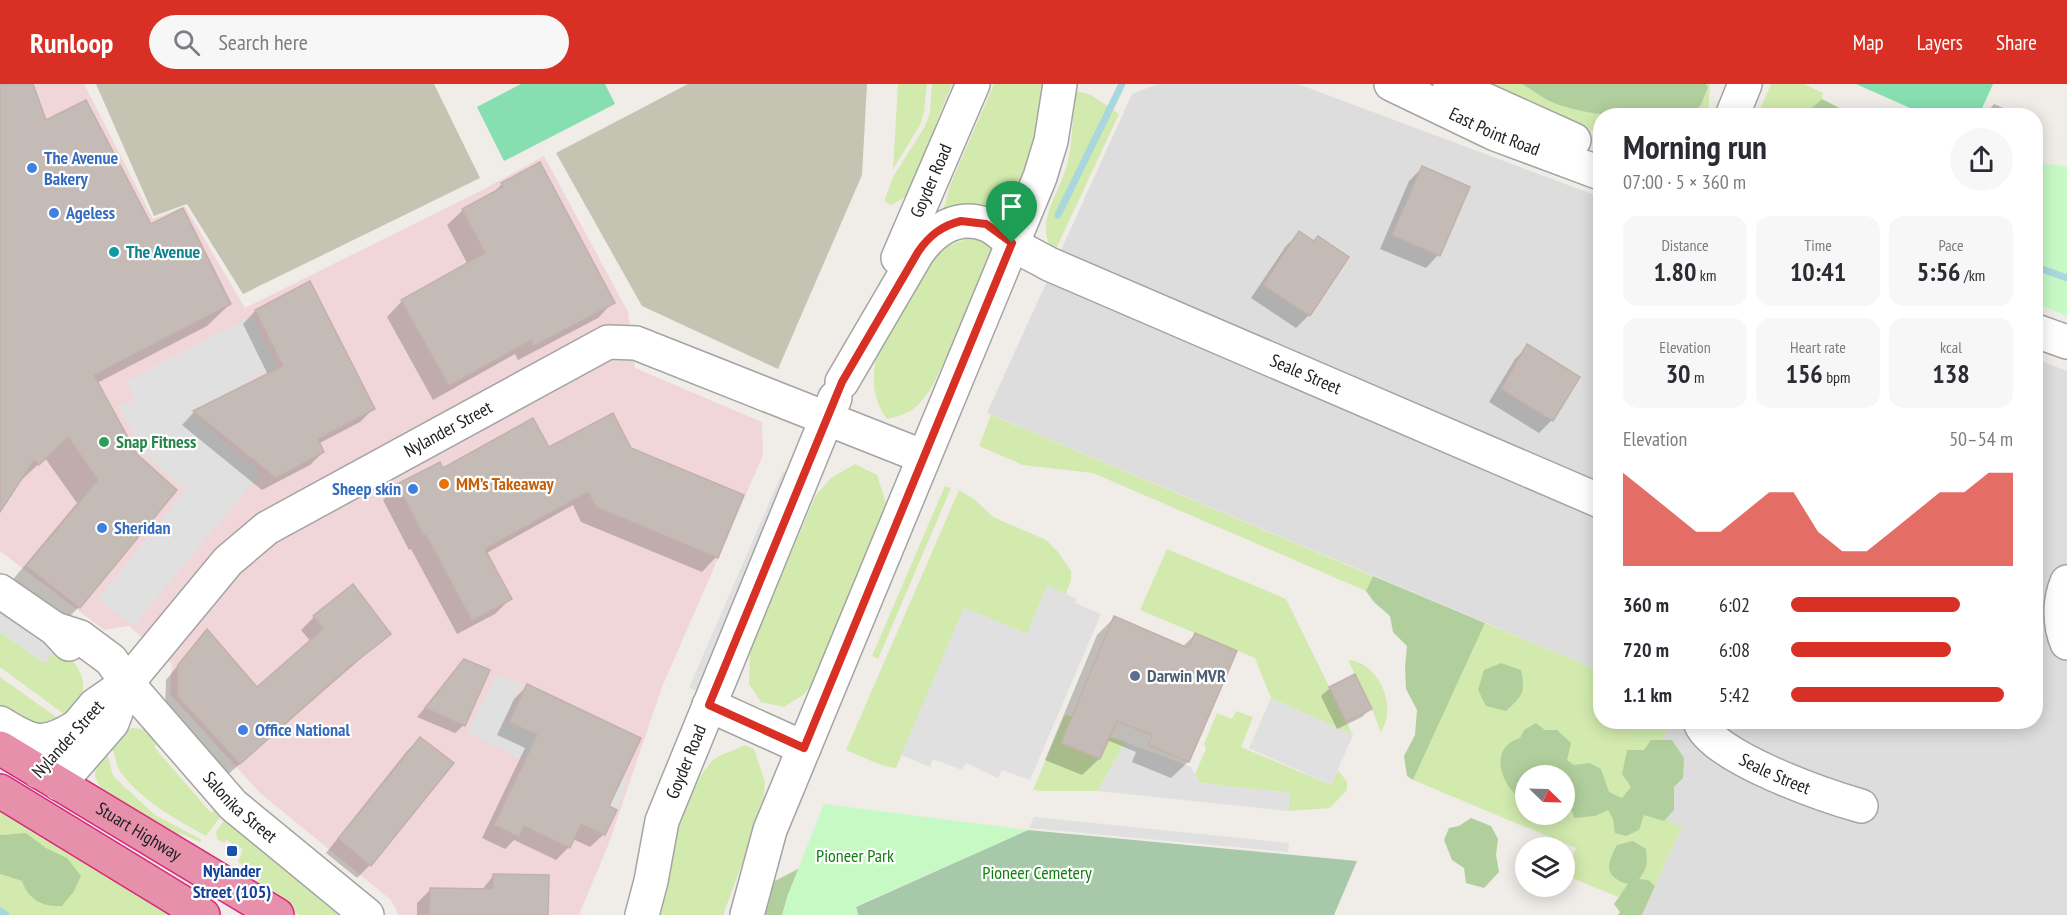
<!DOCTYPE html>
<html lang="en">
<head>
<meta charset="utf-8">
<style>
  body { margin:0; font-family:"PT Sans Narrow",sans-serif; background:#f7f7f7; color:#2b2b33; height:100vh; display:flex; flex-direction:column; font-size:22px; white-space:nowrap }
  * { box-sizing:border-box; margin:0 }
  p { font-size:20px; color:#7c7c81 }
  .icon { flex:none; width:33px; height:33px; fill:none; stroke:currentColor; stroke-width:2; stroke-linecap:round; stroke-linejoin:round }
  .map { position:relative; flex:1; overflow:hidden }
  .panel { position:absolute; left:1593px; top:24px; width:450px; height:621px; display:flex; flex-direction:column; background:#fff; border-radius:24px; box-shadow:0 3px 15px #0003 }
  .panel>* { flex:none }
  .needle { width:39px; rotate:113deg }
  .fabs { position:absolute; left:1515px; top:681px; display:grid; gap:12px }
  .fabs a { display:grid; place-items:center; width:60px; height:60px; border-radius:50%; background:#fff; box-shadow:0 3px 15px #0003; font-size:30px }
  .pin { position:absolute; display:grid; place-items:center; width:51px; height:51px; color:#fff; margin:-62px -26px; border-radius:50% 50% 50% 0; rotate:-45deg; box-shadow:0 0 6px #0007 }
  .pin .icon { rotate:45deg }
  .round { display:grid; place-items:center; flex:none; width:63px; height:63px; border-radius:32px; background:#f7f7f7 }
  .overview { display:flex; align-items:center; justify-content:space-between; height:102px; padding:0 30px }
  h1 { font-size:33px; font-weight:700; line-height:45px }
  .metrics { display:grid; grid-template-columns:repeat(3,1fr); gap:9px; height:102px; padding:6px 30px }
  .metrics div { display:grid; align-content:center; border-radius:15px; background:#f7f7f7; text-align:center }
  .metrics b { font-size:26px; font-weight:700 }
  .metrics small { font-size:16px; font-weight:400 }
  .metrics p { font-size:16px }
  .chart { height:168px; padding:12px 30px }
  .chart p { display:flex; justify-content:space-between }
  .chart svg { width:100%; height:108px; margin-top:6px; fill:#d93025; opacity:.7 }
  ul { padding:0 30px; list-style:none; font-size:20px }
  li { display:grid; grid-template-columns:96px 72px 1fr; align-items:center; height:45px }
  li i { height:15px; border-radius:8px; background:#d93025 }
  header { display:flex; align-items:center; gap:36px; box-sizing:border-box; height:84px; padding:0 30px; background:#d93025; color:#fff }
  header strong { font-size:28px }
  nav { display:flex; gap:33px; margin-inline-start:auto; font-size:21px }
  .search { width:420px; height:54px; background:#f7f7f7; display:flex; align-items:center; gap:15px; box-sizing:border-box; padding:0 21px; border-radius:33px; color:#7c7c81; font-size:22px }
  .map>svg:first-child { display:block }
</style>
</head>
<body>
<header>
<strong>Runloop</strong>
<div class="search"><svg class="icon" aria-label="search" viewBox="0 0 24 24"><circle cx="10" cy="10" r="6"/><path d="M15 15l6 6"/></svg>Search here</div>
<nav><a>Map</a><a>Layers</a><a>Share</a></nav>
</header>
<div class="map">
<svg width="2067" height="831" viewBox="0 0 2067 831">
  <rect width="100%" height="100%" fill="#f0ece7"/>
  <!-- residential -->
  <g fill="#dedddd">
    <path d="M1158,0H1298L1600,113V587L987,329L1132,10Z"/>
    <path d="M2036,275L2067,287V831H1642L1682,743L1635,722L1670,638H2036Z"/>
  </g>
  <!-- commercial -->
  <path fill="#f1d6d9" d="M0,0H84L153,135L185,122L245,224L486,104L544,72L628,228L635,284L762,338L763,371L662,603L609,759L579,831H399L391,816L260,709L170,610L172,580L129,542L104,546L0,467Z"/>
  <!-- construction -->
  <g fill="#c5c3b2">
    <path d="M96,0H434L480,94L243,210L187,120L154,132Z"/>
    <path d="M688,0H867L862,91L778,285L642,222L556,69Z"/>
  </g>
  <!-- grass -->
  <g fill="#d2eaae" fill-rule="evenodd">
    <path d="M898,0H927L924,28L920,41L893,85Z"/>
    <path d="M932,0H952L939,31L914,108L891,121L884,117L893,93L924,44L930,29Z"/>
    <path d="M994,0H1055L1012,140L942,130L951,99Z"/>
    <path d="M1479,0H1522L1549,17L1581,27L1617,31L1600,32V50Z"/>
    <path d="M1706,0H1710L1708,31L1691,32L1701,21L1708,3Z"/>
    <path d="M1771,0H1804L1823,9L1822,15L1803,31L1757,32Z"/>
    <path d="M1074,6L1091,11L1119,30L1054,169C1033,139 1059,111 1067,81C1073,57 1073,31 1074,6Z"/>
    <path d="M968,154L990,158L998,163L934,299C921,321 913,330 887,335C874,317 872,300 875,279C877,266 932,172 943,165C950,160 960,158 968,154Z"/>
    <path d="M991,331L1373,492L1366,507L1093,389L1023,381L979,362Z"/>
    <path d="M855,380L877,391L886,419L882,443L819,591L803,611L784,623L761,618L749,600L750,566L816,411L831,394Z"/>
    <path d="M945,402L951,404L878,575L872,572Z"/>
    <path d="M959,406L975,416L993,433L1046,456L1058,468L1071,487V496L1066,510L1047,502L1027,550L964,524L896,684L881,681L846,666Z"/>
    <path d="M1167,465L1286,515L1353,651L1271,614L1255,574L1140,526Z"/>
    <path d="M1485,539L1600,587V638H1670L1635,722L1682,743L1645,824L1565,791L1576,764L1413,696ZM1526,692H1564V730H1526Z"/>
    <path d="M0,548L45,579L58,560C72,573 91,595 80,616C77,622 72,627 68,633L0,583Z"/>
    <path d="M1348,576C1372,577 1390,607 1387,630C1387,636 1383,643 1381,649L1372,625Z"/>
    <path d="M0,593L63,638L57,644L0,632Z"/>
    <path d="M1236,627L1253,633L1241,663L1331,701L1338,686L1347,698V706L1330,724L1288,727L1290,709L1200,699L1195,690L1206,665L1204,660L1217,629L1232,635Z"/>
    <path d="M1068,631L1072,633L1061,659L1100,675L1110,653L1125,658L1098,707H1043L1033,706L1064,633Z"/>
    <path d="M134,644L146,646L162,656L154,663L211,729L218,723L223,729L206,752C175,735 144,718 122,690C112,678 121,671 104,657L122,646Z"/>
    <path d="M745,661L754,665L765,698L763,723L723,831H655C665,787 682,710 712,677C720,670 735,666 745,661Z"/>
    <path d="M107,669L113,692L155,731L202,756L200,758L184,751L163,746L102,706L95,693L96,674Z"/>
    <path d="M0,724L175,831H0V790L22,797L67,774L46,764L26,749L0,751Z"/>
    <path d="M227,733L255,761L343,831H299L267,809L248,784L238,778L243,765L226,756L224,759L217,755L216,747Z"/>
  </g>
  <!-- forest -->
  <g fill="#b1cf9c">
    <path d="M1522,0H1706L1708,3L1701,21L1691,31C1644,32 1593,36 1549,17C1540,12 1531,5 1522,0Z"/>
    <path d="M1822,15L1847,28L1859,31H1803Z"/>
    <path d="M1373,492L1485,539L1413,696L1407,692L1404,672L1415,651L1417,626L1406,605L1405,583L1407,562L1393,548L1390,532L1374,518L1366,507Z"/>
    <path d="M1501,579L1521,586C1526,609 1522,612 1506,627L1486,622L1478,606L1484,586Z"/>
    <path d="M1536,639L1545,646H1557L1571,659L1567,676L1574,681L1590,679L1601,685L1609,708L1622,714L1631,703L1622,690L1627,666H1644L1651,656H1672L1684,674L1683,694L1674,703V726L1664,737L1644,731L1639,746L1626,752L1615,749L1613,735L1608,726L1595,732L1574,734L1570,720L1565,718L1564,692H1526L1525,709L1517,712C1499,696 1490,663 1520,654L1524,646Z"/>
    <path d="M1471,734L1491,742L1498,755L1496,771L1499,788L1484,804L1466,799L1464,784L1452,776L1444,756L1449,744L1459,742Z"/>
    <path d="M26,749L46,764L67,774L81,792L74,807L62,822C42,823 29,816 22,797L0,790V751Z"/>
    <path d="M1633,757L1646,765C1648,778 1647,785 1639,795L1648,796L1655,802L1642,831H1618L1620,828L1614,820L1628,800C1604,793 1606,781 1617,761Z"/>
    <path d="M798,785L820,831H766L767,801Z"/>
  </g>
  <!-- cemetery -->
  <path fill="#a8c9a9" d="M1028,746L1357,777L1334,831H858L856,823Z"/>
  <!-- park -->
  <g fill="#c7f9c5">
    <path d="M2036,78L2067,83V232L2036,219Z"/>
    <path d="M824,720L1028,746L856,822L858,831H782L787,813Z"/>
  </g>
  <!-- pitch -->
  <g fill="#86deb1">
    <path d="M521,0H605L615,20L504,77L477,23Z"/>
    <path d="M1856,0H1993L1979,31H1926Z"/>
  </g>
  <!-- parking -->
  <g fill="#e0e0e0">
    <path d="M252,232L276,283L191,328L261,389L133,542L98,515L185,406L143,369L119,323L135,316L127,297Z"/>
    <path d="M783,387L790,390L698,607L689,604Z"/>
    <path d="M1047,501L1077,515L1075,519L1101,530L1030,696L1002,686L998,694L966,679L962,686L933,675L930,683L901,671L964,524L1027,550Z"/>
    <path d="M0,521L58,560L45,579L0,548Z"/>
    <path d="M497,590L523,601L506,638L627,695L617,726L467,648Z"/>
    <path d="M1271,614L1353,651L1331,701L1249,664Z"/>
    <path d="M1125,658L1191,683L1200,699L1290,709L1288,727L1098,707Z"/>
    <path d="M1034,733L1289,759L1288,768L1029,744Z"/>
  </g>
  <!-- shadow -->
  <g fill="#0003">
    <path d="M0,0H31L46,38L230,220L207,242L97,299L136,371L79,523L57,545L5,505L77,419L45,374L15,402L0,425Z"/>
    <path d="M1994,20L2022,32H1984Z"/>
    <path d="M540,80L613,218L598,234L518,276L515,270L433,316L387,233L402,217L468,181L447,141L463,126L492,110L502,100Z"/>
    <path d="M1422,84L1468,104L1438,171L1426,184L1380,165L1409,97Z"/>
    <path d="M1299,149L1313,158L1309,231L1296,244L1251,214L1286,162Z"/>
    <path d="M310,199L373,325L360,338L318,360L323,368L310,381L262,406L182,341L194,328L268,291L243,240L255,227Z"/>
    <path d="M1528,262L1552,336L1539,349L1489,318L1515,275Z"/>
    <path d="M548,365H630L716,473L702,488L581,438L573,421L485,470L510,515L495,530L457,550L411,465L409,466L383,416L398,401L443,386Z"/>
    <path d="M314,533L389,550L226,692L165,625L166,596L195,560L257,605L311,558L301,546Z"/>
    <path d="M1114,534L1182,563L1195,551L1188,678L1171,694L1132,678L1136,668L1107,656L1099,675L1082,691L1045,676L1097,551Z"/>
    <path d="M465,576L464,641L455,649L417,633Z"/>
    <path d="M527,602L607,723L615,727L603,751L590,763L573,755L569,763L556,776L514,756L505,765L482,754L525,664L497,651L514,615Z"/>
    <path d="M1330,604L1370,625L1362,633L1337,645L1321,612Z"/>
    <path d="M420,655L370,781L357,794L326,769L407,667Z"/>
    <path d="M493,792L547,831H417V819L430,806L481,807Z"/>
  </g>
  <g fill="none" stroke-linecap="round" stroke-linejoin="round">
    <!-- stream -->
    <g stroke="#a8d8dd" stroke-width="7">
      <path d="M1058,131L1122,0"/>
      <path d="M2036,183L2067,194"/>
      <path d="M0,827L6,831"/>
    </g>
  </g>
  <!-- building -->
  <g fill="#c5bbb6" stroke="#c2b1a9" stroke-width="1.5">
    <path d="M0,0H33L46,36L86,16L151,140L183,124L231,220L94,291L137,370L177,406L80,524L26,482L98,396L68,353L39,381L34,376L0,428Z"/>
    <path d="M540,78L615,219L534,262L531,256L449,302L401,216L485,169L462,125L503,103L501,99Z"/>
    <path d="M1422,82L1470,103L1440,172L1392,151Z"/>
    <path d="M1299,147L1314,157L1318,152L1349,173L1310,232L1263,201Z"/>
    <path d="M310,197L375,325L318,355L324,368L276,394L193,327L283,282L255,226Z"/>
    <path d="M1527,260L1580,293L1553,337L1501,305Z"/>
    <path d="M613,329L631,364L744,411L718,474L596,423L588,408L485,465L512,515L472,537L426,451L424,452L397,400L440,378L443,384L533,334L549,363Z"/>
    <path d="M353,500L391,550L349,583L240,680L177,612L178,581L207,545L257,603L323,545L313,532Z"/>
    <path d="M1114,532L1188,564L1195,549L1237,567L1189,678L1148,661L1152,651L1117,637L1100,675L1061,659Z"/>
    <path d="M464,575L490,586L465,642L425,624Z"/>
    <path d="M1355,590L1372,625L1346,638L1329,603Z"/>
    <path d="M527,600L641,654L609,722L617,726L605,751L581,740L570,764L524,742L519,753L494,741L537,651L509,638Z"/>
    <path d="M420,653L454,679L371,782L338,755Z"/>
    <path d="M493,790L549,791L548,831H429L430,804L493,805Z"/>
  </g>
  <g fill="none" stroke-linecap="round" stroke-linejoin="round">
    <!-- minor casing -->
    <g stroke="#a4a4a4" stroke-width="36">
      <g id="minor">
        <path id="s1" d="M1391,0L1495,50L1600,89"/>
        <path d="M1450,0L1574,56"/>
        <path d="M1732,32L1745,0"/>
        <path id="s2" d="M898,174L973,0"/>
        <path d="M2036,247L2067,258"/>
        <path id="s3" d="M842,298L918,168C934,146 957,130 985,140C996,144 1003,152 1012,159C1023,167 1037,173 1049,180L1600,417"/>
        <path d="M2067,498C2059,517 2059,540 2067,559"/>
        <path d="M0,507L55,545L69,560"/>
        <path id="s4" d="M55,545L80,553L111,576L127,599L233,721L367,831"/>
        <path d="M709,621L804,664"/>
        <path id="s5" d="M1700,638C1711,673 1826,712 1861,722"/>
        <path d="M0,639C32,659 42,664 76,643"/>
        <path id="s6" d="M39,688L95,621L127,599L228,477L267,444L608,258L636,259L924,373"/>
        <path d="M59,700L112,639L127,599"/>
        <path id="s7" d="M642,831L651,797L662,737L835,314"/>
        <path d="M747,831L770,746L1040,93L1051,57L1060,0"/>
      </g>
    </g>
    <!-- highway casing -->
    <g stroke="#da287b" stroke-width="36">
      <g id="highway">
        <path id="s8" d="M0,664L277,831"/>
        <path d="M0,707L203,831"/>
      </g>
    </g>
    <!-- minor -->
    <use href="#minor" stroke="#fff" stroke-width="33"/>
    <!-- highway -->
    <use href="#highway" stroke="#e690ab" stroke-width="33"/>
  </g>
  <g fill="none" stroke-linecap="round" stroke-linejoin="round">
    <!-- route casing -->
    <g stroke="#fff" stroke-width="12">
      <path id="route" d="M961,137L986,140L1012,159L804,664L709,621L842,298L918,168C929,152 941,142 961,137Z"/>
    </g>
    <!-- route -->
    <use href="#route" stroke="#d93025" stroke-width="8"/>
  </g>
  <!-- markers -->
  <g fill="#3f7fe0" stroke="#fff" stroke-width="2">
    <circle cx="32" cy="84" r="6"/>
    <circle cx="54" cy="129" r="6"/>
    <circle cx="413" cy="405" r="6"/>
    <circle cx="102" cy="444" r="6"/>
    <circle cx="243" cy="646" r="6"/>
  </g>
  <circle fill="#0f9aa8" stroke="#fff" stroke-width="2" cx="114" cy="168" r="6"/>
  <circle fill="#2e9e5b" stroke="#fff" stroke-width="2" cx="104" cy="358" r="6"/>
  <circle fill="#e8710a" stroke="#fff" stroke-width="2" cx="444" cy="400" r="6"/>
  <circle fill="#5c6f8a" stroke="#fff" stroke-width="2" cx="1135" cy="592" r="6"/>
  <rect fill="#1a4fb4" stroke="#fff" stroke-width="2" x="226" y="761" width="12" height="12" rx="3"/>
  <g text-anchor="middle" stroke-width="4.5" stroke-linejoin="round" paint-order="stroke">
    <!-- street labels -->
    <g font-size="18" fill="#202020" stroke="#fff">
      <text dy="6" stroke="none"><textPath href="#s1" startOffset="114">East Point Road</textPath></text>
      <text dy="6" stroke="none"><textPath href="#s2" startOffset="84">Goyder Road</textPath></text>
      <text dy="6" stroke="none"><textPath href="#s3" startOffset="584">Seale Street</textPath></text>
      <text dy="6" stroke="none"><textPath href="#s6" startOffset="542">Nylander Street</textPath></text>
      <text transform="translate(68 655) rotate(-48)" y="6">Nylander Street</text>
      <text dy="6" stroke="none"><textPath href="#s7" startOffset="160">Goyder Road</textPath></text>
      <text dy="6" stroke="none"><textPath href="#s5" startOffset="93">Seale Street</textPath></text>
      <text dy="6" stroke="none"><textPath href="#s4" startOffset="261">Salonika Street</textPath></text>
      <text dy="6" stroke="none"><textPath href="#s8" startOffset="162">Stuart Highway</textPath></text>
    </g>
    <!-- shop labels -->
    <g font-size="18" font-weight="bold" fill="#366cbe" stroke="#fff" text-anchor="start">
      <text x="44" y="80">The Avenue<tspan x="44" dy="21">Bakery</tspan></text>
      <text x="66" y="135">Ageless</text>
      <text x="401" y="411" text-anchor="end">Sheep skin</text>
      <text x="114" y="450">Sheridan</text>
      <text x="255" y="652">Office National</text>
    </g>
    <!-- culture labels -->
    <g font-size="18" font-weight="bold" fill="#0d838f" stroke="#fff" text-anchor="start">
      <text x="126" y="174">The Avenue</text>
    </g>
    <!-- leisure labels -->
    <g font-size="18" font-weight="bold" fill="#27864d" stroke="#fff" text-anchor="start">
      <text x="116" y="364">Snap Fitness</text>
    </g>
    <!-- food labels -->
    <g font-size="18" font-weight="bold" fill="#c56008" stroke="#fff" text-anchor="start">
      <text x="456" y="406">MM’s Takeaway</text>
    </g>
    <!-- service labels -->
    <g font-size="18" font-weight="bold" fill="#4e5e75" stroke="#fff" text-anchor="start">
      <text x="1147" y="598">Darwin MVR</text>
    </g>
    <!-- park labels -->
    <g font-size="18" fill="#117f0d" stroke="#fff">
      <text x="855" y="778">Pioneer Park</text>
      <text x="1037" y="795">Pioneer Cemetery</text>
    </g>
    <!-- transit labels -->
    <g font-size="18" font-weight="bold" fill="#164399" stroke="#fff">
      <text x="232" y="793">Nylander<tspan x="232" dy="21">Street (105)</tspan></text>
    </g>
  </g>
</svg>
<div class="fabs">
<a><svg class="needle" viewBox="-14 -14 28 28"><path d="M0-13l5 13h-10z" fill="#e53935"/><path d="M0 13l5-13h-10z" fill="#7c7c81"/></svg></a>
<a><svg class="icon" aria-label="layers" viewBox="0 0 24 24"><path d="M12 4l9 5-9 5-9-5zM3 14l9 5 9-5"/></svg></a>
</div>
<div class="pin" style="left:1012px;top:159px;background:#1e9e55"><svg class="icon" aria-label="arrive" viewBox="0 0 24 24"><path d="M6 21V4h12l-3 4 3 4H6"/></svg></div>
<section class="panel">
<div class="overview"><div><h1>Morning run</h1><p>07:00 · 5 × 360 m</p></div><a class="round"><svg class="icon" aria-label="share" viewBox="0 0 24 24"><path d="M12 15V3M7 8l5-5 5 5M5 13v7h14v-7"/></svg></a></div>
<div class="metrics">
<div><p>Distance</p><b>1.80<small> km</small></b></div>
<div><p>Time</p><b>10:41</b></div>
<div><p>Pace</p><b>5:56<small> /km</small></b></div>
</div>
<div class="metrics">
<div><p>Elevation</p><b>30<small> m</small></b></div>
<div><p>Heart rate</p><b>156<small> bpm</small></b></div>
<div><p>kcal</p><b>138</b></div>
</div>
<div class="chart"><p><span>Elevation</span>50–54 m</p>
<svg viewBox="0 0 160 44" preserveAspectRatio="none"><path d="M0 44V6L10 14L20 22L30 30L40 30L50 22L60 14L70 14L80 30L90 38L100 38L110 30L120 22L130 14L140 14L150 6L160 6V44z"/></svg>
</div>
<ul>
<li><b>360 m</b>6:02<i style="width:76%"></i></li>
<li><b>720 m</b>6:08<i style="width:72%"></i></li>
<li><b>1.1 km</b>5:42<i style="width:96%"></i></li>
</ul>
</section>
</div>
</body>
</html>
